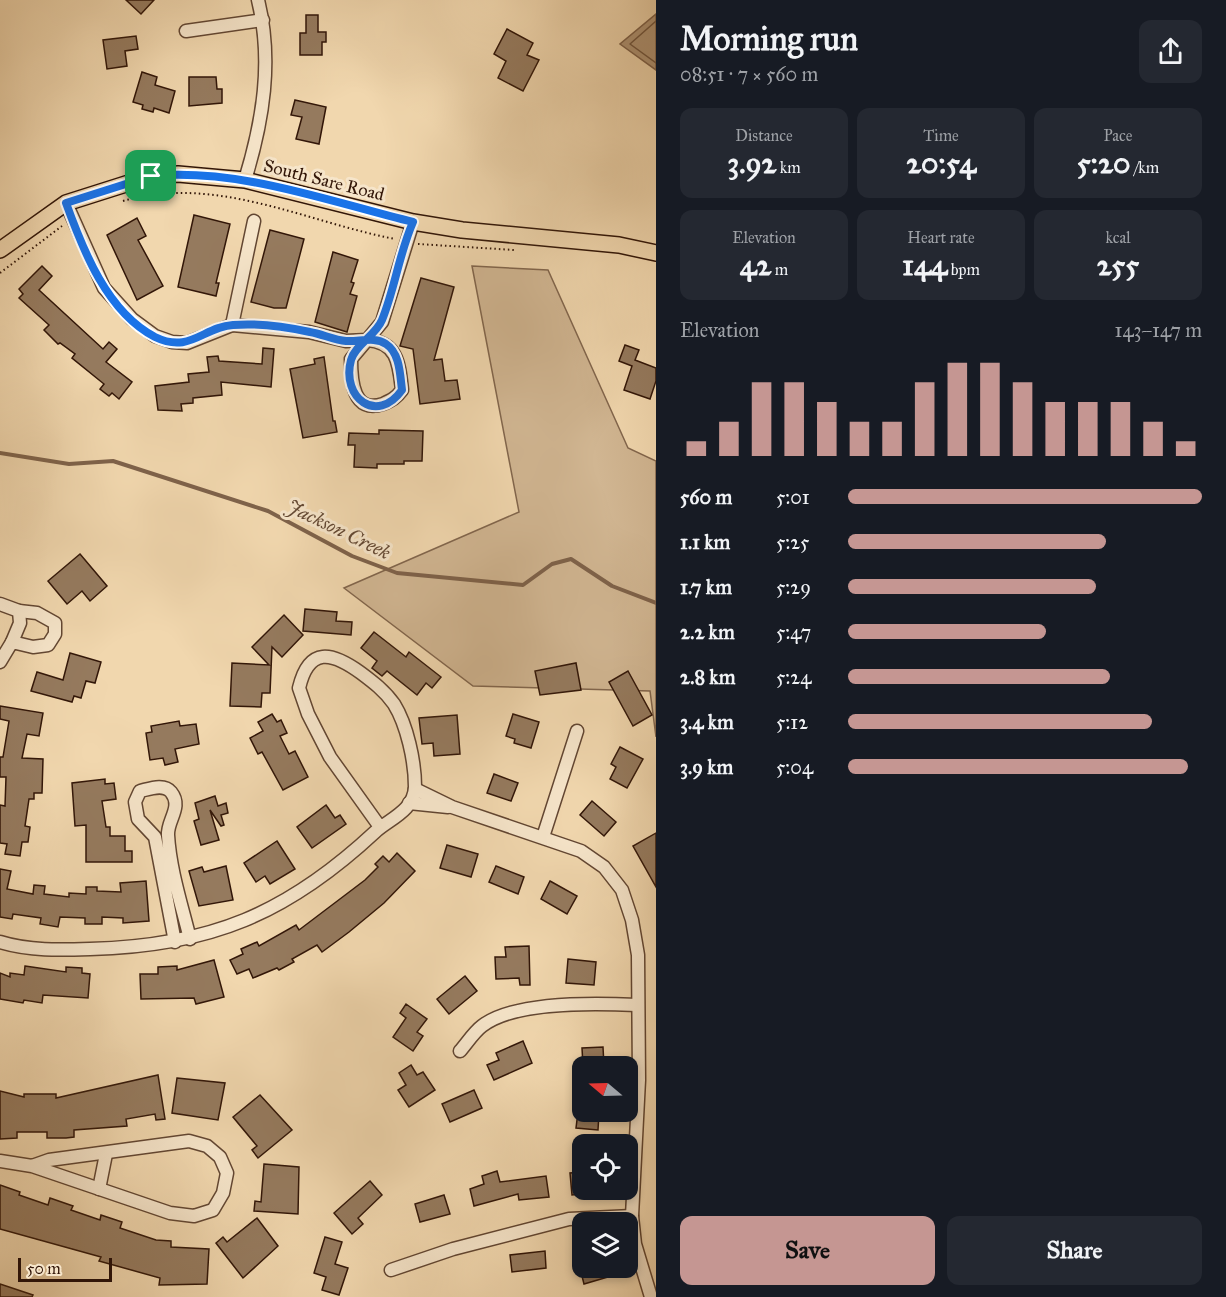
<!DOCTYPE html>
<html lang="en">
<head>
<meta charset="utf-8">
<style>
  body { margin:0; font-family:"IM FELL Great Primer",serif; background:#242831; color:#f1f3f6; height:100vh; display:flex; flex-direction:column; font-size:22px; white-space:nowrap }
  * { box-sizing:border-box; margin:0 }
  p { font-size:20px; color:#9ea1a6 }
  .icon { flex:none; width:33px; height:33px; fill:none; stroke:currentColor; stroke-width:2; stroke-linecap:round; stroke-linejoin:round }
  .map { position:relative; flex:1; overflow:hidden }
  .drawer { display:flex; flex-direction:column; background:#171b24; width:570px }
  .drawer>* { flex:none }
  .needle { width:39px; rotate:289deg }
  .fabs { position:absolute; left:572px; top:1056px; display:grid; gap:12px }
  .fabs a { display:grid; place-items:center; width:66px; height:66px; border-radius:12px; background:#171b24; box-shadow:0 3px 9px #0003; font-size:30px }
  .scale { position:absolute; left:18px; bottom:15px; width:94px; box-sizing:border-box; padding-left:6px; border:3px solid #321608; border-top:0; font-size:16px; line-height:21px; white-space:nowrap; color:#321608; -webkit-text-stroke:4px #f6e5ca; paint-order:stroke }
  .pin { position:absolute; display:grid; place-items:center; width:51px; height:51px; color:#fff; margin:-26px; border-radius:12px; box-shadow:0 3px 9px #0006 }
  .round { display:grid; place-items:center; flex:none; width:63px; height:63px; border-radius:12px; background:#242831 }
  .headline { display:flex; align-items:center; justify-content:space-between; height:102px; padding:0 24px }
  h1 { font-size:33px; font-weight:800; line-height:45px }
  .figures { display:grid; grid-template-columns:repeat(3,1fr); gap:9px; height:102px; padding:6px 24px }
  .figures div { display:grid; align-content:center; border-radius:12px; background:#242831; text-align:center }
  .figures b { font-size:30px; font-weight:800 }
  .figures small { font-size:16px; font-weight:400 }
  .figures p { font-size:16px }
  .chart { height:168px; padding:12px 24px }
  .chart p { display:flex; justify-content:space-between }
  .chart svg { width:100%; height:108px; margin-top:6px; stroke:#c59692; stroke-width:6 }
  .cta { display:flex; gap:12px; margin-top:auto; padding:12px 24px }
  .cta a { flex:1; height:69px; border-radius:12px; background:#c59692; color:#111; font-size:24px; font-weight:800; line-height:69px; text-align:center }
  .cta a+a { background:#242831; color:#f1f3f6 }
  ul { padding:0 24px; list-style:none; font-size:20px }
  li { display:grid; grid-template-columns:96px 72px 1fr; align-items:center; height:45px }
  li i { height:15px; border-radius:8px; background:#c59692 }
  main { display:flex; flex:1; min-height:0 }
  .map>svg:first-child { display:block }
</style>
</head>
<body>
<main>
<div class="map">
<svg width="656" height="1297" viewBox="0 0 656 1297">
  <rect width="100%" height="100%" fill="#f1d7ae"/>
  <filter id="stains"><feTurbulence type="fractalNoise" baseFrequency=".00333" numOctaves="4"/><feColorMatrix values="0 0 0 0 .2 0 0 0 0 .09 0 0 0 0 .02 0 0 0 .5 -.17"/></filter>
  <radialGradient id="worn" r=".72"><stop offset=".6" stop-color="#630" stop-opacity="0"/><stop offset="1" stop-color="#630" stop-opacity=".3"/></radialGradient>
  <!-- green -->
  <path fill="#d1b692" stroke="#82664d" stroke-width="1.5" d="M472,266L548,270L628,448L656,461V737L650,691L473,686L344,588L519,512Z"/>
  <!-- water -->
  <path fill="#b09576" stroke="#7e624a" stroke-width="1.5" d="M656,14V70L620,44Z"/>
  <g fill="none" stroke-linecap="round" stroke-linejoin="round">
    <!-- shore -->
    <path stroke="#71563f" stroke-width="1.5" d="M656,21L630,44L656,63"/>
    <!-- stream -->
    <path stroke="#7e624a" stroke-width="4" d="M0,453L69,464L113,461L268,511L352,556L397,573L523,585L552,564L571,559L612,586L656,603"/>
  </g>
  <!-- building -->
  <g fill="#957a5e" stroke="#321608" stroke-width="1.5">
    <path d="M126,0H154L141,14Z"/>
    <path d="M306,15H318V32H326V42H322V55H300V33H306Z"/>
    <path d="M507,29L533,43L527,55L539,60L523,91L498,78L506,61L494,54Z"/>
    <path d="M136,36L138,49L125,51L127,66L107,69L103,40Z"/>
    <path d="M142,72L157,77L155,85L175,91L169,113L154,108L153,112L142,109L143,105L133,102Z"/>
    <path d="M189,77H216L217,89H222V103L189,106Z"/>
    <path d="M295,100L326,107L319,144L296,139L302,117L291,115Z"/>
    <path d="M194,215L230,224L216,283H219L216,296L178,287Z"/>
    <path d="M137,218L146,236L138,240L163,286L137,300L107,235Z"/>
    <path d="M270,230L304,239L286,308H274L251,302Z"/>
    <path d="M333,252L358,260L351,282L354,283L350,294L357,296L347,332L315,322Z"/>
    <path d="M42,266L52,276L39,290L103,349L109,342L117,349L106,362L132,382L119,399L112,393L109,396L100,389L104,384L72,358L75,354L60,343L58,344L44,330L49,325L19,298L23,294L19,289Z"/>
    <path d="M421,278L454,287L434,360L442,359L445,381L457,380L460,399L420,404L413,349L400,346Z"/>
    <path d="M625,345L639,350L635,360L656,368V381L650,399L624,390L632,366L619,361Z"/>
    <path d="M263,348L274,349L271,387L221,382L222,395L193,398V403L181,404L182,411L158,410L155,386L189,382L188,374L209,372L207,357L218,356L219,361L262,364Z"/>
    <path d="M324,357L333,421H335L337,432L303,438L290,369L315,364L314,359Z"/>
    <path d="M379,430L423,431L422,461H404V464H377V468L354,467L355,445H348L349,433L379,434Z"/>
    <path d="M80,554L107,586L90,601L82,591L67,604L48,581Z"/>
    <path d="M305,609L337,612L336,621L352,622L351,635L303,631Z"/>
    <path d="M284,615L303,635L282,657L272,647L270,693H262L261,707L230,706L232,663L269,665L252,647Z"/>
    <path d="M374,632L406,657L409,652L441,677L432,688L426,683L417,695L387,671L382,676L372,668L377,661L361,648Z"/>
    <path d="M70,653L101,662L95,683L86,681L81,698L74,696L72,702L31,691L37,672L63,680Z"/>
    <path d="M576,663L581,690L540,695L535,671Z"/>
    <path d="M628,671L652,715L633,726L609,682Z"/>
    <path d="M0,706L43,713L39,736L27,734L22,758L43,759L42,793H34V799H29L25,826L30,827L28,842H22L20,856L5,854L7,844L0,843V805L5,806L6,777H0V757H3L9,721L0,719Z"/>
    <path d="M272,714L277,722L281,720L287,733L280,736L289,754L295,751L308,777L283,790L262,752L258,754L250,738L263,731L258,722Z"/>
    <path d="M513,714L539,722L531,748L514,743L515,739L506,736Z"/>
    <path d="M457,715L460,754L434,756L433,743L422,744L419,718Z"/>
    <path d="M179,721L180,726L196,724L199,744L175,749L178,762L165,765L163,758L150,760L146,733L152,732L151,726Z"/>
    <path d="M620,747L643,759L627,788L610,779L616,767L611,764Z"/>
    <path d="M494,774L518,783L511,801L487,793Z"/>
    <path d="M105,779V784L114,783L116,799L102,801L106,827H110V836H125V851H132V862H86V825L75,826L72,783Z"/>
    <path d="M215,796L218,806L226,803L228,813L221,815L224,825L221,826L210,810L219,840L201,845L194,821L199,819L195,803Z"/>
    <path d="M592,801L616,822L604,836L580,815Z"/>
    <path d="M326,805L335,818L340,815L346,824L312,848L297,827Z"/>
    <path d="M656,833V887L633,846Z"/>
    <path d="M277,841L295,869L270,884L265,876L256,882L244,863Z"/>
    <path d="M447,845L478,854L471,877L440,868Z"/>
    <path d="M397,853L415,871L384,903L349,932L322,952L317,945L292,959L294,962L279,970L277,968L253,978L249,969L237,974L230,960L243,954L241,949L257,942L259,946L296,925L299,930L365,880L378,867L375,864L383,856L389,862Z"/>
    <path d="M226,866L233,900L199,906L189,871L202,867L204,872Z"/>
    <path d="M496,866L524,877L518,894L489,882Z"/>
    <path d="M0,869L11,871L7,889L33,894L34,885L45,886L44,894L69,897V893L86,894V887H97V891L121,892L120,883L146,881L149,921L123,923V918L102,917V924H85V918L60,917L58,927L40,924L41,918L13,914L12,919L0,917Z"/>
    <path d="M550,881L577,896L567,914L541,899Z"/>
    <path d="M529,946L530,985H520L519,978L496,979L495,957H506L505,947Z"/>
    <path d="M568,959L596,962L594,985L566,983Z"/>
    <path d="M214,960L224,997L196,1004L194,998L141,999L140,974H158V967L177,966V970Z"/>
    <path d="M25,966L66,972V967L82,968V973L90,974L88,998L43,995L42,1003L24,1000L23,1003L0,999V973L10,977V973L24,975Z"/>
    <path d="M465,976L477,991L449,1014L437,999Z"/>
    <path d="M406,1004L427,1019L417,1032L423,1036L413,1051L393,1037L406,1018L400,1013Z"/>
    <path d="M523,1041L532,1063L494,1080L487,1065L499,1060L496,1053Z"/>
    <path d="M603,1047L604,1066H583L582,1048Z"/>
    <path d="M411,1065L417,1075L423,1072L435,1090L409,1107L398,1090L406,1085L399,1073Z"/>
    <path d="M158,1075L165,1119L156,1120L155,1114L126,1119L127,1126L74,1130V1137L66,1138H47V1132H17V1138L0,1139V1091L24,1097V1094H56V1098Z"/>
    <path d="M177,1078L225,1083L218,1120L172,1113Z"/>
    <path d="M474,1090L482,1108L450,1122L442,1104Z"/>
    <path d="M260,1095L292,1130L258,1158L252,1150L257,1146L233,1117Z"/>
    <path d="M578,1112H599L598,1130L576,1128Z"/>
    <path d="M264,1164L299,1167L298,1214L254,1211L255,1201L261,1202Z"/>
    <path d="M497,1171L500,1182L546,1176L549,1197L519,1200L518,1194L474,1206L470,1189L484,1184L482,1176Z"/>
    <path d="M582,1172V1194L572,1195L570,1173Z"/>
    <path d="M370,1181L382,1195L358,1218L363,1224L352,1234L334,1213Z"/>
    <path d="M0,1185L20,1192L19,1195L48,1205L50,1198L73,1206L71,1210L100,1220L101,1215L122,1222L120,1228L156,1240L171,1241V1247L209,1249L207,1284L159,1285L160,1278L99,1261L101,1257L0,1229Z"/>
    <path d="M444,1195L450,1214L420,1222L415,1204Z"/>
    <path d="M257,1218L278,1246L243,1278L216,1243L223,1237L227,1242Z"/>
    <path d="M325,1237L342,1242L335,1264L348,1268L339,1295L322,1290L326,1277L314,1273Z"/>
    <path d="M545,1251L546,1268L512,1272L510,1255Z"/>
    <path d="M580,1268H606L608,1277L584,1284Z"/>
    <path d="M0,1284L33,1295L32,1297H0Z"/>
  </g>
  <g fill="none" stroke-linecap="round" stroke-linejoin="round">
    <!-- minor casing -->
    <g stroke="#624632" stroke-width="15">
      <g id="minor">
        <path d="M186,31L263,20"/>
        <path d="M245,180C263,121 273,61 258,0"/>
        <path d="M66,203L104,288L132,319L155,336L172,342L187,343L232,325L309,332L346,341L367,340L382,322L413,222"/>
        <path d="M232,325L254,221"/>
        <path d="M367,340C398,342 399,364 402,390C396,398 392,400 383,404C353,414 351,381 351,359Z"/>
        <path d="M0,604L19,611L20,623L12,642"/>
        <path d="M0,662L12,642L33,647L48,645L55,634V623L37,613L19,611"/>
        <path d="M415,789L452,807L581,851L604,867L622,890L632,920L638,955L639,1080L632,1216L635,1244L651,1297"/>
        <path d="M409,803L448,807"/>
        <path d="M543,837L577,731"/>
        <path d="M0,942C29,951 60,950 90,949C210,946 287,914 375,832C389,819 414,811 415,787C415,761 407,725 394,704C385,691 373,682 361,673C332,652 309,646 299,688L308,714L330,757L380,827"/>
        <path d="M175,942L155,837L138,819L135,802L140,791C149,789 164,783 171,792C183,807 167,820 168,835C170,870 182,906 190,939"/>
        <path d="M460,1051C467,1043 474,1032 482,1026C514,1001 597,1003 637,1005"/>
        <path d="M0,1161L32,1166L170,1213L194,1216L213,1210L223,1193L227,1173L220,1157L207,1146L189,1141L49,1160L32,1166"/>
        <path d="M99,1189L106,1154"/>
        <path d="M391,1270L453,1249L569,1219L632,1216"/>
      </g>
    </g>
    <!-- major casing -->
    <g stroke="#321608" stroke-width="18">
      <path id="major" d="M0,250L66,203L151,176L178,174L245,180L413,222L462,230L619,245L656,253"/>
    </g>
    <!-- path -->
    <g stroke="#321608" stroke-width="2" stroke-dasharray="1.5 3" stroke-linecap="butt">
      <path d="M123,201C215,174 306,222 395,239"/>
      <path d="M418,244L514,250"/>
      <path d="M0,273L62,226"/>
    </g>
    <!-- minor -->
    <use href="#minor" stroke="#f6e5ca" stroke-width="12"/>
    <!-- major -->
    <use href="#major" stroke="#f1d7ae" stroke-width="15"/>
  </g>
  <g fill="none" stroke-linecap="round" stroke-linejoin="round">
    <!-- route casing -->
    <g stroke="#fff" stroke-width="12">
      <path id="route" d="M151,176L66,203C83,250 107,312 155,337C190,354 203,327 233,325C257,323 287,327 310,332C322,334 334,340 346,341C359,342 375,336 386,344C400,353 400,375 402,390C377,425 341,398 351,360C355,345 376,335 382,320C395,288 399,254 413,222C327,201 240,168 151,176"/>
    </g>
    <!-- route -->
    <use href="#route" stroke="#1a73e8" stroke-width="8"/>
  </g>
  <g text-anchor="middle" stroke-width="6" stroke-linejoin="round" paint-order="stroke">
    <!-- street labels -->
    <g font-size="18" fill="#321608" stroke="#f6e5ca">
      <text transform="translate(324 180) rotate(14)" y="6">South Sare Road</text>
    </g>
    <!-- water labels -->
    <g font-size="20" font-style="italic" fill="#644934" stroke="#f6e5ca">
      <text transform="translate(339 529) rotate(26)" y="7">Jackson Creek</text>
    </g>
  </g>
  <rect width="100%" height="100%" filter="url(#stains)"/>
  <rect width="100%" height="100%" fill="url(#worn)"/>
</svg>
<div class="fabs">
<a><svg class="needle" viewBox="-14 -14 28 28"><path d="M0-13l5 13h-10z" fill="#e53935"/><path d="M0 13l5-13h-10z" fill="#9ea1a6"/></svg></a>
<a><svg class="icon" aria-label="locate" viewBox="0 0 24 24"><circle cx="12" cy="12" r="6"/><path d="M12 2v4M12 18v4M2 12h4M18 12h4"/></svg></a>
<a><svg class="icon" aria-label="layers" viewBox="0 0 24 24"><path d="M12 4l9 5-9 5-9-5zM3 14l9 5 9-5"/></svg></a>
</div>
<div class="scale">50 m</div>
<div class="pin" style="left:151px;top:176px;background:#1e9e55"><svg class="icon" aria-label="arrive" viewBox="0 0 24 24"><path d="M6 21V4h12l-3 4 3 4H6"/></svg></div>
</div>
<section class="drawer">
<div class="headline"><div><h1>Morning run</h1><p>08:51 · 7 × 560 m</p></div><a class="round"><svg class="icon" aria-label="share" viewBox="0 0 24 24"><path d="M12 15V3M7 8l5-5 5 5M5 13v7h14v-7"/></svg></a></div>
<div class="figures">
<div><p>Distance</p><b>3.92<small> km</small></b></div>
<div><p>Time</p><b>20:54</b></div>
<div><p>Pace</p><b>5:20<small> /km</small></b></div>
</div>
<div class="figures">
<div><p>Elevation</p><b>42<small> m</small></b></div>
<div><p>Heart rate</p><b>144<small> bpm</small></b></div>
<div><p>kcal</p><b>255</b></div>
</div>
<div class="chart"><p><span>Elevation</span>143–147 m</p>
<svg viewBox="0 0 160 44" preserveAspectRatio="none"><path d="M5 44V38M15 44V30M25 44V14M35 44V14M45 44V22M55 44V30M65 44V30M75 44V14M85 44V6M95 44V6M105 44V14M115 44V22M125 44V22M135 44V22M145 44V30M155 44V38"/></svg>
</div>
<ul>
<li><b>560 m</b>5:01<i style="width:100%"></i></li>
<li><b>1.1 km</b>5:25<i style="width:73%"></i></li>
<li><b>1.7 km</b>5:29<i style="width:70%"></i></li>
<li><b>2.2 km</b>5:47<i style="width:56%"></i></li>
<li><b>2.8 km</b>5:24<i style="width:74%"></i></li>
<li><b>3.4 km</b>5:12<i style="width:86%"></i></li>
<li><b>3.9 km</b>5:04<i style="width:96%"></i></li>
</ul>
<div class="cta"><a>Save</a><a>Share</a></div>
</section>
</main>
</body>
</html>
